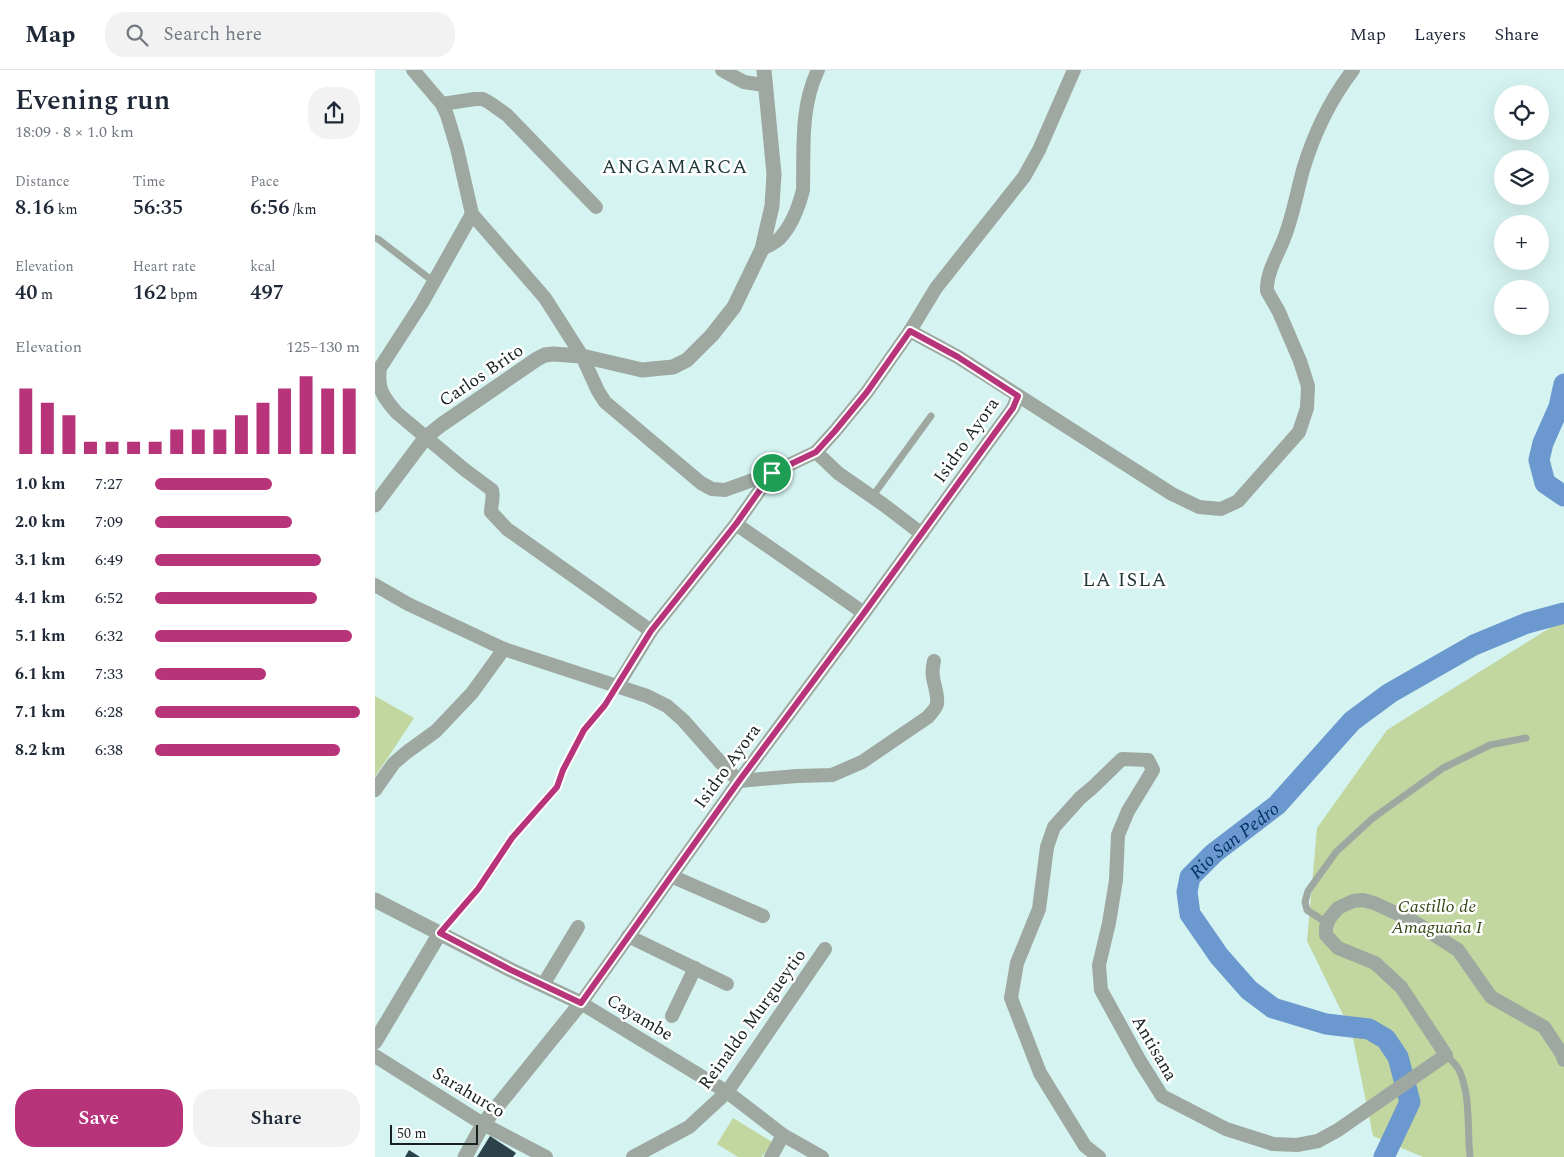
<!DOCTYPE html>
<html lang="en">
<head>
<meta charset="utf-8">
<style>
  body { margin:0; font-family:Spectral,serif; background:#f2f2f3; color:#1f2937; height:100vh; display:flex; flex-direction:column; font-size:19px; white-space:nowrap }
  * { box-sizing:border-box; margin:0 }
  p { font-size:16px; color:#747a83 }
  .icon { flex:none; width:28px; height:28px; fill:none; stroke:currentColor; stroke-width:2; stroke-linecap:round; stroke-linejoin:round }
  .map { position:relative; flex:1; overflow:hidden }
  .panel { display:flex; flex-direction:column; background:#fff; width:375px }
  .panel>* { flex:none }
  .tools { position:absolute; left:1119px; top:15px; display:grid; gap:10px }
  .tools a { display:grid; place-items:center; width:55px; height:55px; border-radius:50%; background:#fff; box-shadow:0 5px 20px #0002; font-size:25px }
  .scale { position:absolute; left:15px; bottom:12px; width:88px; box-sizing:border-box; padding-left:5px; border:2px solid #162221; border-top:0; font-size:14px; line-height:18px; white-space:nowrap; color:#162221; -webkit-text-stroke:4px #fff; paint-order:stroke }
  .pin { position:absolute; display:grid; place-items:center; width:42px; height:42px; color:#fff; margin:-21px; border:2px solid #fff; border-radius:50%; box-shadow:0 1px 5px #0007 }
  .round { display:grid; place-items:center; flex:none; width:52px; height:52px; border-radius:20px; background:#f2f2f3 }
  .overview { display:flex; align-items:center; justify-content:space-between; height:85px; padding:0 15px }
  h1 { font-size:28px; font-weight:600; line-height:38px }
  .figures { display:grid; grid-template-columns:repeat(3,1fr); gap:8px; height:85px; padding:5px 15px }
  .figures div { display:grid; align-content:center }
  .figures b { font-size:21px; font-weight:600 }
  .figures small { font-size:14px; font-weight:400 }
  .figures p { font-size:14px }
  .chart { height:140px; padding:10px 15px }
  .chart p { display:flex; justify-content:space-between }
  .chart svg { width:100%; height:90px; margin-top:5px; stroke:#b7347b; stroke-width:6 }
  .primary-button { display:flex; gap:10px; margin-top:auto; padding:10px 15px }
  .primary-button a { flex:1; height:58px; border-radius:20px; background:#b7347b; color:#fff; font-size:20px; font-weight:600; line-height:58px; text-align:center }
  .primary-button a+a { background:#f2f2f3; color:#1f2937 }
  ul { padding:0 15px; list-style:none; font-size:16px }
  li { display:grid; grid-template-columns:80px 60px 1fr; align-items:center; height:38px }
  li i { height:12px; border-radius:6px; background:#b7347b }
  header { display:flex; align-items:center; gap:30px; box-sizing:border-box; height:70px; padding:0 25px; background:#fff; border-bottom:1px solid #e0e1e3 }
  header strong { font-size:24px }
  nav { display:flex; gap:28px; margin-inline-start:auto; font-size:18px }
  .search { width:350px; height:45px; background:#f2f2f3; display:flex; align-items:center; gap:12px; box-sizing:border-box; padding:0 18px; border-radius:20px; color:#747a83; font-size:19px }
  main { display:flex; flex:1; min-height:0 }
  .map>svg:first-child { display:block }
</style>
</head>
<body>
<header>
<strong>Map</strong>
<div class="search"><svg class="icon" aria-label="search" viewBox="0 0 24 24"><circle cx="10" cy="10" r="6"/><path d="M15 15l6 6"/></svg>Search here</div>
<nav><a>Map</a><a>Layers</a><a>Share</a></nav>
</header>
<main>
<section class="panel">
<div class="overview"><div><h1>Evening run</h1><p>18:09 · 8 × 1.0 km</p></div><a class="round"><svg class="icon" aria-label="share" viewBox="0 0 24 24"><path d="M12 15V3M7 8l5-5 5 5M5 13v7h14v-7"/></svg></a></div>
<div class="figures">
<div><p>Distance</p><b>8.16<small> km</small></b></div>
<div><p>Time</p><b>56:35</b></div>
<div><p>Pace</p><b>6:56<small> /km</small></b></div>
</div>
<div class="figures">
<div><p>Elevation</p><b>40<small> m</small></b></div>
<div><p>Heart rate</p><b>162<small> bpm</small></b></div>
<div><p>kcal</p><b>497</b></div>
</div>
<div class="chart"><p><span>Elevation</span>125–130 m</p>
<svg viewBox="0 0 160 44" preserveAspectRatio="none"><path d="M5 44V12M15 44V19M25 44V25M35 44V38M45 44V38M55 44V38M65 44V38M75 44V32M85 44V32M95 44V32M105 44V25M115 44V19M125 44V12M135 44V6M145 44V12M155 44V12"/></svg>
</div>
<ul>
<li><b>1.0 km</b>7:27<i style="width:57%"></i></li>
<li><b>2.0 km</b>7:09<i style="width:67%"></i></li>
<li><b>3.1 km</b>6:49<i style="width:81%"></i></li>
<li><b>4.1 km</b>6:52<i style="width:79%"></i></li>
<li><b>5.1 km</b>6:32<i style="width:96%"></i></li>
<li><b>6.1 km</b>7:33<i style="width:54%"></i></li>
<li><b>7.1 km</b>6:28<i style="width:100%"></i></li>
<li><b>8.2 km</b>6:38<i style="width:90%"></i></li>
</ul>
<div class="primary-button"><a>Save</a><a>Share</a></div>
</section>
<div class="map">
<svg width="1189" height="1087" viewBox="0 0 1189 1087">
  <rect width="100%" height="100%" fill="#d5f4f1"/>
  <!-- green -->
  <g fill="#c2d69f">
    <path d="M1189,549V1087H1048L998,1066L977,963L932,871L942,758L1012,660Z"/>
    <path d="M0,626L39,648L0,707Z"/>
    <path d="M358,1048L397,1072L387,1087H363L342,1074Z"/>
  </g>
  <g fill="none" stroke-linecap="round" stroke-linejoin="round">
    <!-- river -->
    <g stroke="#6b98ce" stroke-width="21">
      <path d="M1189,314L1184,337L1168,373L1164,390L1170,413L1189,426"/>
      <path id="s1" d="M1009,1087L1035,1032L1023,987L1011,969L994,959L951,954L898,938L874,920L844,886L815,844L812,822L815,807L839,783L902,735L977,651L1015,623L1099,575L1152,553L1189,543"/>
    </g>
  </g>
  <!-- building -->
  <g fill="#2b424a">
    <path d="M115,1066L141,1083L138,1087H102Z"/>
    <path d="M34,1080L45,1087H30Z"/>
  </g>
  <g fill="none" stroke-linecap="round" stroke-linejoin="round">
    <!-- path -->
    <path stroke="#95adab" stroke-width="2" stroke-dasharray="4 4" stroke-linecap="butt" d="M73,854L103,819L137,768L182,717L188,700L209,660L235,627"/>
    <!-- service -->
    <g stroke="#9ea8a1" stroke-width="7">
      <path d="M0,168L3,169L59,212"/>
      <path d="M497,427L556,346"/>
      <path d="M952,853L932,840L930,832L933,821L961,782L998,748L1068,698L1115,675L1151,668"/>
      <path d="M1071,985C1076,990 1081,994 1084,1000C1096,1025 1092,1060 1095,1087"/>
    </g>
    <!-- minor -->
    <g stroke="#9ea8a1" stroke-width="14">
      <path d="M38,0L67,34L72,45L82,78L97,144L170,228L207,286L223,321L230,332L326,413L337,419L350,420L397,403"/>
      <path d="M347,0L369,12L389,15"/>
      <path d="M67,34L100,29H108L115,33L132,45L221,137"/>
      <path d="M97,144L47,233L5,298C2,319 8,327 22,343L90,400L117,420C119,428 116,434 116,442L132,459L276,561"/>
      <path d="M387,179C393,176 400,173 405,168C416,156 424,136 428,120C429,80 425,37 443,0"/>
      <path d="M535,261L561,218L649,107L664,80L699,0"/>
      <path d="M441,382L463,403L509,435L547,464"/>
      <path d="M0,515L33,534L129,579L272,626L292,636L308,650L346,693L364,711L422,706L457,705L487,692L553,647C556,643 561,639 562,634C564,619 554,610 559,591"/>
      <path d="M489,543L361,454L397,403L441,382L460,361L492,322L535,261L583,287L797,424L824,437L846,439L863,431L924,362L932,338L933,316L925,291L904,242L892,221C891,202 904,183 910,166C918,145 922,122 928,100C939,63 955,30 978,0"/>
      <path d="M243,615L276,561L361,454"/>
      <path d="M0,720L19,693L32,682L61,661L97,623L129,579"/>
      <path d="M296,806L388,846"/>
      <path d="M253,866L352,914"/>
      <path d="M168,915L203,857"/>
      <path d="M297,946L320,898"/>
      <path d="M0,986L108,1054L171,1087"/>
      <path d="M258,1087L314,1057L352,1022L450,879"/>
      <path d="M396,1087L408,1065"/>
      <path d="M447,1087L408,1065L352,1022L206,933L364,711L489,543L638,338L643,326"/>
      <path d="M724,1087L710,1076L665,1003L636,928L642,893L664,839L672,777L679,757L705,728L717,718L747,689L773,690L778,700L753,741L743,765L741,810L734,853L724,895L726,920L765,991L787,1026L851,1059L898,1074L922,1075L943,1071L963,1060L1071,985L1026,917L1000,893L963,878L951,865V857L954,849L963,838L978,831L988,830L999,833L1036,850L1083,880L1116,927L1169,957L1187,984L1189,990"/>
    </g>
    <!-- tertiary -->
    <g stroke="#9ea8a1" stroke-width="15">
      <path d="M0,435L51,367L66,355L162,289L170,285L178,284L207,286L267,300L298,297L312,290L337,265L359,237L387,179L397,136L399,104L389,0"/>
      <path d="M0,830L136,900L206,933L108,1054L90,1087"/>
      <path d="M0,972L65,863"/>
    </g>
  </g>
  <g fill="none" stroke-linecap="round" stroke-linejoin="round">
    <!-- route casing -->
    <g stroke="#fff" stroke-width="10">
      <path id="route" d="M535,261L583,287L643,326L638,338L489,543L364,711L206,933L136,900L65,863L103,819L137,768L182,717L188,700L209,660L230,635L276,561L361,454L397,403L441,382L460,361L492,322Z"/>
    </g>
    <!-- route -->
    <use href="#route" stroke="#b7347b" stroke-width="6"/>
  </g>
  <g text-anchor="middle" stroke-width="5" stroke-linejoin="round" paint-order="stroke">
    <!-- street labels -->
    <g font-size="18" fill="#162221" stroke="#fff">
      <text transform="translate(106 305) rotate(-34)" y="6">Carlos Brito</text>
      <text transform="translate(591 370) rotate(-55)" y="6">Isidro Ayora</text>
      <text transform="translate(352 696) rotate(-54)" y="6">Isidro Ayora</text>
      <text transform="translate(265 947) rotate(31)" y="6">Cayambe</text>
      <text transform="translate(377 949) rotate(-54)" y="6">Reinaldo Murgueytio</text>
      <text transform="translate(780 978) rotate(60)" y="6">Antisana</text>
      <text transform="translate(94 1022) rotate(31)" y="6">Sarahurco</text>
    </g>
    <!-- park labels -->
    <g font-size="18" font-style="italic" fill="#394817" stroke="#fff">
      <text x="1062" y="842">Castillo de<tspan x="1062" dy="21">Amaguaña I</tspan></text>
    </g>
    <!-- water labels -->
    <g font-size="19" font-style="italic" fill="#023264" stroke="#fff">
      <text dy="7" stroke="none"><textPath href="#s1" startOffset="469">Rio San Pedro</textPath></text>
    </g>
    <!-- quarter labels -->
    <g font-size="20" letter-spacing="1" fill="#203a38" stroke="#fff">
      <text x="300" y="103">ANGAMARCA</text>
      <text x="750" y="516">LA ISLA</text>
    </g>
  </g>
</svg>
<div class="tools">
<a><svg class="icon" aria-label="locate" viewBox="0 0 24 24"><circle cx="12" cy="12" r="6"/><path d="M12 2v4M12 18v4M2 12h4M18 12h4"/></svg></a>
<a><svg class="icon" aria-label="layers" viewBox="0 0 24 24"><path d="M12 4l9 5-9 5-9-5zM3 14l9 5 9-5"/></svg></a>
<a>+</a>
<a>−</a>
</div>
<div class="scale">50 m</div>
<div class="pin" style="left:397px;top:403px;background:#1e9e55"><svg class="icon" aria-label="arrive" viewBox="0 0 24 24"><path d="M6 21V4h12l-3 4 3 4H6"/></svg></div>
</div>
</main>
</body>
</html>
